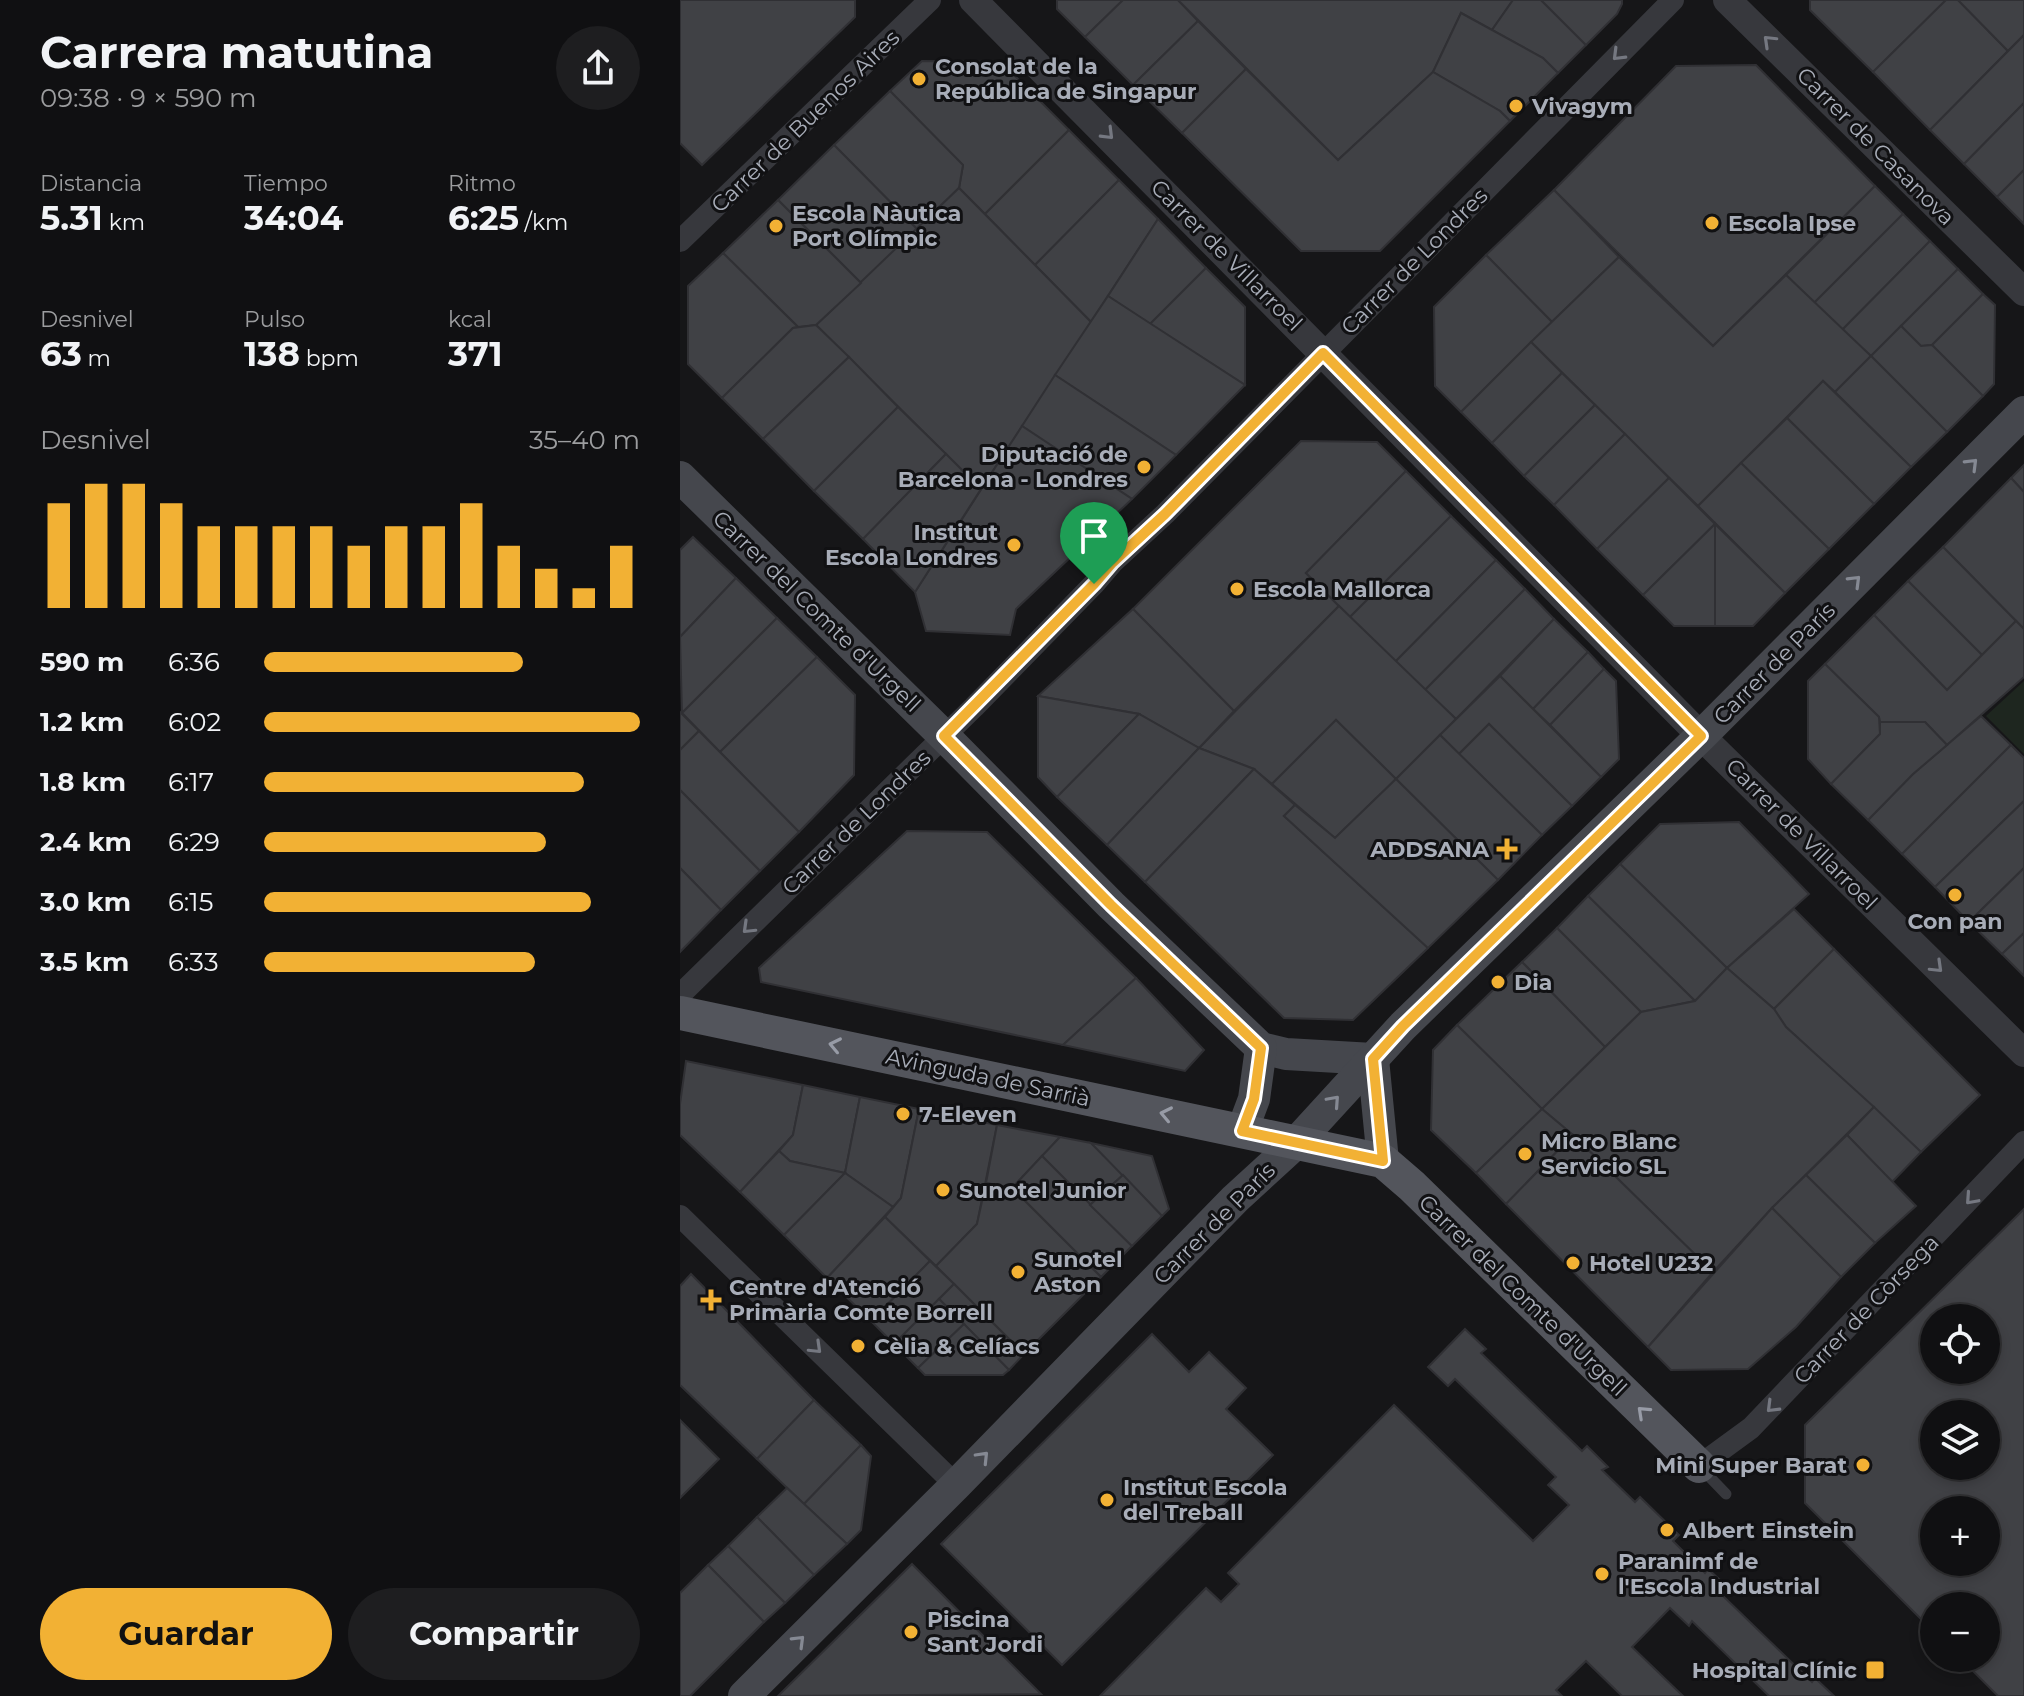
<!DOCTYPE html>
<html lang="es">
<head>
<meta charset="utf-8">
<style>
  body { margin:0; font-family:Montserrat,sans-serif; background:#1e1e20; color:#f1f3f6; height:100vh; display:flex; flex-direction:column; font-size:30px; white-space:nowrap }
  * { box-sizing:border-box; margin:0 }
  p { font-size:26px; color:#9c9d9f }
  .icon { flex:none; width:44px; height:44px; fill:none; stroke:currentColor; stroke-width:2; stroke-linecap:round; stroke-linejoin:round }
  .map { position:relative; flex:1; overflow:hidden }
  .sheet { display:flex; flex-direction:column; background:#101012; width:680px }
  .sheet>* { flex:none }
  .fabs { position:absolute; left:1240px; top:1304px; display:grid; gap:16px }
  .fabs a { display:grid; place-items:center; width:80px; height:80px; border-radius:50%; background:#101012; box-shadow:0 4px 12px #0003,0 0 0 2px #303032; font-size:40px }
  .pin { position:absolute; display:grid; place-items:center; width:68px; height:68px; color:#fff; margin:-82px -34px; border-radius:50% 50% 50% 0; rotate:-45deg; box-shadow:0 0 8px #0007 }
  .pin .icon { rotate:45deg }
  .round { display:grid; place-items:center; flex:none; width:84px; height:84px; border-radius:42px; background:#1e1e20 }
  .overview { display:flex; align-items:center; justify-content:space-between; height:136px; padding:0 40px }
  h1 { font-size:44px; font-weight:700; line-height:60px }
  .stats { display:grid; grid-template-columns:repeat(3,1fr); gap:12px; height:136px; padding:8px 40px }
  .stats div { display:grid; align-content:center }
  .stats b { font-size:34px; font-weight:700 }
  .stats small { font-size:22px; font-weight:400 }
  .stats p { font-size:22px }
  .chart { height:224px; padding:16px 40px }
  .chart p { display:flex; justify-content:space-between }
  .chart svg { width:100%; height:144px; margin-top:8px; stroke:#f2b134; stroke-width:6 }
  .action { display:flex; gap:16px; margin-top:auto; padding:16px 40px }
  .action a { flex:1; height:92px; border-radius:48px; background:#f2b134; color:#111; font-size:32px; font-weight:700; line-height:92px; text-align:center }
  .action a+a { background:#1e1e20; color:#f1f3f6 }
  ul { padding:0 40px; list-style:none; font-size:26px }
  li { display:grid; grid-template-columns:128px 96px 1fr; align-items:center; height:60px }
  li i { height:20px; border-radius:10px; background:#f2b134 }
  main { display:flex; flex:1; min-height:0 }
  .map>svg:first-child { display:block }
</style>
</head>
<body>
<main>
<section class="sheet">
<div class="overview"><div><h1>Carrera matutina</h1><p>09:38 · 9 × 590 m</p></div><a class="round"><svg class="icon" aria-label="share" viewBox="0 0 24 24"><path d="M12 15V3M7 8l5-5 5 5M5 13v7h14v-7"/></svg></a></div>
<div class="stats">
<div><p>Distancia</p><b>5.31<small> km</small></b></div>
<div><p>Tiempo</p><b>34:04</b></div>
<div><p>Ritmo</p><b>6:25<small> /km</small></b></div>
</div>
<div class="stats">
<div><p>Desnivel</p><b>63<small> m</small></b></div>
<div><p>Pulso</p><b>138<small> bpm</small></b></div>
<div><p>kcal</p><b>371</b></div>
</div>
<div class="chart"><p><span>Desnivel</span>35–40 m</p>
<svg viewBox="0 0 160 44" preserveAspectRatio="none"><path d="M5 44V12M15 44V6M25 44V6M35 44V12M45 44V19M55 44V19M65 44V19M75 44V19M85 44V25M95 44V19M105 44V19M115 44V12M125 44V25M135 44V32M145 44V38M155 44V25"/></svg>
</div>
<ul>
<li><b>590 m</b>6:36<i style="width:69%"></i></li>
<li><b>1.2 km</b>6:02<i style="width:100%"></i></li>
<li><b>1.8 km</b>6:17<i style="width:85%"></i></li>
<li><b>2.4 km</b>6:29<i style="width:75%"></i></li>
<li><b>3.0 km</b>6:15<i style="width:87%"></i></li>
<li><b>3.5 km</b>6:33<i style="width:72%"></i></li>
</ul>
<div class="action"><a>Guardar</a><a>Compartir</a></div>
</section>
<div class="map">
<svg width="1344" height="1696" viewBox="0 0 1344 1696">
  <rect width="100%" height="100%" fill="#161618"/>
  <!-- green -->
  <path fill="#1e261f" d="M1344,681V754L1306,716Z"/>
  <!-- building -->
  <g fill="#404145" stroke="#303034" stroke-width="2" fill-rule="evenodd">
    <path d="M0,0H175V17L22,165L0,143Z"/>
    <path d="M377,0H443L405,37L377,9Z"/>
    <path d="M443,0H498L518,21L453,85L405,37Z"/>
    <path d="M498,0H833L812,30L781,13L753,72L658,160Z"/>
    <path d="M833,0H861L906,45L878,73L863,58L812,30Z"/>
    <path d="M861,0H942V4L937,14L906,45Z"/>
    <path d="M1130,0H1266L1193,72L1130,10Z"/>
    <path d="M1266,0H1278L1328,51L1250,130L1193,72Z"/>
    <path d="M1278,0H1344V35L1328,51Z"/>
    <path d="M781,13L863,58L878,73L830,121L820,111L753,72Z"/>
    <path d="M518,21L566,69L502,133L453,85Z"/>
    <path d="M1344,35V103L1284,164L1250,130Z"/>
    <path d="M242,61L321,62L389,130L305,214L279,188L283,165L210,91Z"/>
    <path d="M1076,65L1195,186L1033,346L874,190L996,66Z"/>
    <path d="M566,69L658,160L753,72L820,111L830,121L700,251H621L502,133Z"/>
    <path d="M210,91L283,165L279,188L237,229L154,145Z"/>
    <path d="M1344,103V170L1317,197L1284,164Z"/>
    <path d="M389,130L439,180L355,265L305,214Z"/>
    <path d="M154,145L237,229L181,283L98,200Z"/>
    <path d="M1344,170V224L1317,197Z"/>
    <path d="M439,180L478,219L411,322L355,265Z"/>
    <path d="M1195,186L1223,214L1134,303L1106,275Z"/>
    <path d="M279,188L411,322L301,489L136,325Z"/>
    <path d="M874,190L939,257L872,322L806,255Z"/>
    <path d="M98,200L181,283L136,325L118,327L43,253Z"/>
    <path d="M1223,214L1250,241L1162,330L1134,303Z"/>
    <path d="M478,219L526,268L470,324L428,296Z"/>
    <path d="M1250,241L1278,269L1191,356L1162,330Z"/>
    <path d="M43,253L118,327L113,328L42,398L8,364V286Z"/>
    <path d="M806,255L872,322L781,412L755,386L754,307Z"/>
    <path d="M939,257L1033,346L1106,275L1191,356L1155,392L1143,381L1018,506L851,342Z"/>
    <path d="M526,268L565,307V385L470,324Z"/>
    <path d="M1278,269L1303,294L1252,345L1241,346L1221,326Z"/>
    <path d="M1303,294L1315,305L1314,384L1303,396L1252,345Z"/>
    <path d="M428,296L565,385L496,455L375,375Z"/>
    <path d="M136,325L169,357L83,439L42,398L113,328Z"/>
    <path d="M1221,326L1241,346L1252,345L1303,396L1267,432L1191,356Z"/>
    <path d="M851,342L882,373L812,443L781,412Z"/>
    <path d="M1191,356L1267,432L1231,467L1155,392Z"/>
    <path d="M169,357L218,407L134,491L83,439Z"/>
    <path d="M882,373L915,405L844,476L812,443Z"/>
    <path d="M375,375L496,455L452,499L342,426Z"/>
    <path d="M1143,381L1231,467L1194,504L1107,418Z"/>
    <path d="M915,405L945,434L874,505L844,476Z"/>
    <path d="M218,407L266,454L183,539L134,491Z"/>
    <path d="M1107,418L1194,504L1149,549L1061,463Z"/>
    <path d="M342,426L452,499L336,609L330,635L246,631L235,592Z"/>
    <path d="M945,434L989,478L917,549L874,505Z"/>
    <path d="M621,441L697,442L726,471L626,573L659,606L554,711L453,609Z"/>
    <path d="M266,454L301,489L235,592L183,539Z"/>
    <path d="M1061,463L1149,549L1105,593L1018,506Z"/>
    <path d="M1344,465V492L1331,478Z"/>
    <path d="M726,471L771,516L670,617L626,573Z"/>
    <path d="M989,478L1035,524L963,595L917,549Z"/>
    <path d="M1331,478L1344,492V629L1263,547Z"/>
    <path d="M771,516L816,560L715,662L670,617Z"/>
    <path d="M1035,524L1105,593L1073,626H1035Z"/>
    <path d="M1035,524V626H994L963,595Z"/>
    <path d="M13,537L56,578L0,637V550Z"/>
    <path d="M1263,547L1336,621L1302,655L1228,581Z"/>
    <path d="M816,560L845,589L745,690L715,662Z"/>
    <path d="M56,578L97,618L2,713L0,637Z"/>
    <path d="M1228,581L1302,655L1267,690L1194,615Z"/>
    <path d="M845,589L874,619L776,719L745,690Z"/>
    <path d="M659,606L776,719L716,779L656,720L592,784L574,769L519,748Z"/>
    <path d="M453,609L554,711L519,748L459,714L358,696Z"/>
    <path d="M1194,615L1267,690L1336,621L1344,629V677L1267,745L1245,722H1200L1199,717L1145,664Z"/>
    <path d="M97,618L137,657L40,752L2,713Z"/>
    <path d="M874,619L908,652L853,709L820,676Z"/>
    <path d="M908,652L924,669L870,725L853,709Z"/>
    <path d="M137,657L175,695L174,775L119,832L40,752Z"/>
    <path d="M1145,664L1199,717L1200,734L1151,784L1128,759V681Z"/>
    <path d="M924,669L936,681L939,759L921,777L870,725Z"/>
    <path d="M820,676L921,777L892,806L809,724L779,754L760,735Z"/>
    <path d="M358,696L459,714L377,797L358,777Z"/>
    <path d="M0,712L19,731L0,750Z"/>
    <path d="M459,714L519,748L427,845L377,797Z"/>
    <path d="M1301,716L1331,745L1222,854L1188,820L1233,774Z"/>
    <path d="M656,720L716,779L655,838L592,784Z"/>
    <path d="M1200,722H1245L1267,745L1233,774L1188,820L1151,784L1200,734Z"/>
    <path d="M809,724L892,806L862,835L779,754Z"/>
    <path d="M19,731L119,832L80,871L0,790V750Z"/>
    <path d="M760,735L862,835L818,880L716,779Z"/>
    <path d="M1331,745L1344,758V801L1255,887L1222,854Z"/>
    <path d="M519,748L574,769L465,882L427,845Z"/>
    <path d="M574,769L615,805L604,816L748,948L673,1020L604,1018L465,882Z"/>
    <path d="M716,779L818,880L748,948L604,816L615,805L655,838Z"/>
    <path d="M0,790L80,871L41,910L0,868Z"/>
    <path d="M1344,801V868L1289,922L1255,887Z"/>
    <path d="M1059,822L1129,894L1047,968L940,864L980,824Z"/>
    <path d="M227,831L307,832L456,978L383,1045L81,982L79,968Z"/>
    <path d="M940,864L1047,968L1015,1001L908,896Z"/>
    <path d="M0,868L41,910L0,952Z"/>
    <path d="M1344,868V933L1322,954L1289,922Z"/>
    <path d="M908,896L1015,1001L961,1012L877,928Z"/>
    <path d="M1114,909L1154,949L1094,1009L1047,968Z"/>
    <path d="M877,928L961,1012L925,1047L842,962Z"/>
    <path d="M1344,933V976L1322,954Z"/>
    <path d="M1154,949L1300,1095L1241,1152L1106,1027L1094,1009Z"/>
    <path d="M842,962L925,1047L862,1109L777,1025Z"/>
    <path d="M1047,968L1094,1009L1106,1027L1194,1107L1092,1208L1033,1272L893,1135L862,1109L961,1012L1015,1001Z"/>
    <path d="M456,978L524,1050L505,1071L383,1045Z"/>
    <path d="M777,1025L862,1109L796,1173L751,1130L753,1050Z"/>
    <path d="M6,1061L123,1085L113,1135L60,1192L0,1135V1104Z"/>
    <path d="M123,1085L180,1097L165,1173L110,1161L99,1151L113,1135Z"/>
    <path d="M180,1097L239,1109L221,1198L213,1207L165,1173Z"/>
    <path d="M1194,1107L1241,1152L1212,1182L1167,1135Z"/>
    <path d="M239,1109L317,1125L297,1224L256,1266L205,1217L221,1198Z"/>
    <path d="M862,1109L893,1135L826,1204L796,1173Z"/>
    <path d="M317,1125L380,1137L332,1188L306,1183Z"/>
    <path d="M893,1135L1033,1272L968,1347L826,1204Z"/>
    <path d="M1167,1135L1236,1206L1195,1243L1126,1175Z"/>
    <path d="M380,1137L411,1143L443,1175L410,1205L362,1156Z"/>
    <path d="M411,1143L472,1156L489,1209L482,1216Z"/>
    <path d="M99,1151L110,1161L165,1173L104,1235L60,1192Z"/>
    <path d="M362,1156L452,1246L421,1277L332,1188Z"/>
    <path d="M165,1173L213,1207L147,1278L104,1235Z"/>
    <path d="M443,1175L482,1216L452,1246L410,1205Z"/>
    <path d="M1126,1175L1195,1243L1161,1277L1092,1208Z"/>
    <path d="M306,1183L332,1188L421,1277L344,1354L256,1266L297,1224Z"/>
    <path d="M1092,1208L1161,1277L1116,1327L1068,1369L991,1370L968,1347Z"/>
    <path d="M1344,1209V1696H1318L1280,1658H1306V1606H1254V1632L1125,1503V1425ZM1254,1318H1306V1370H1254ZM1254,1414H1306V1466H1254ZM1254,1510H1306V1562H1254Z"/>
    <path d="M205,1217L250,1261L191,1321L147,1278Z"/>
    <path d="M250,1261L274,1284L214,1344L191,1321Z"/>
    <path d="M11,1274L134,1400L77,1459L0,1385V1286Z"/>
    <path d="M274,1284L344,1354L329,1370L259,1299Z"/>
    <path d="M259,1299L284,1324L238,1368L214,1344Z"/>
    <path d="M284,1324L329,1370L323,1375H245L238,1368Z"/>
    <path d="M785,1329L806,1349L801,1353L902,1451L907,1446L928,1467L922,1470L955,1502L960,1497L999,1535L993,1541L1025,1573L1028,1569L1049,1588L1042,1595L1132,1682L1135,1678L1154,1696H1089L1012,1621L1009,1626L990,1608L952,1647L1003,1696H942L906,1661L876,1690L882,1696H420L526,1588L541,1602L559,1584L548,1573L714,1405L853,1541L889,1505L868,1485L876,1477L775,1379L768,1386L748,1367Z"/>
    <path d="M472,1334L509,1372L529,1352L566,1388L546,1409L593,1455L382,1665L261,1544Z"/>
    <path d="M134,1400L181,1445L124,1504L77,1459Z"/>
    <path d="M0,1420L39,1459L0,1498Z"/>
    <path d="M181,1445L191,1456L181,1530L167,1544L124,1504Z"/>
    <path d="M107,1488L167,1544L134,1575L77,1517Z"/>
    <path d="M77,1517L134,1575L105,1603L48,1546Z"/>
    <path d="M48,1546L105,1603L84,1622L28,1565Z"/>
    <path d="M232,1564L361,1694L98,1696Z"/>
    <path d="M28,1565L84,1622L10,1696H0V1593Z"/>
  </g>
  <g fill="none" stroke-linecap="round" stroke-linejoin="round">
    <!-- service -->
    <path stroke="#37383d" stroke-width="11" d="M1021,1468L1046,1494"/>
    <!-- minor -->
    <g stroke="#37383d" stroke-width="22">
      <path d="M0,241L250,0"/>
      <path d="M0,995L294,707L414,584L432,563L485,514L993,0"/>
      <path d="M0,1216L276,1485"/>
      <path d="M1019,1466L1071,1428L1344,1142"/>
    </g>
    <!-- tertiary -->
    <g stroke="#37383d" stroke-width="28">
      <path d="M293,0L1021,736L1344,1053"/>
      <path d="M1047,0L1344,292"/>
    </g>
    <!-- secondary -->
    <g stroke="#45474d" stroke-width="32">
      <path d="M0,477L264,736L431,905L581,1048L606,1054L693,1059"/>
      <path d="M693,1059L703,1161"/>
      <path d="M562,1131L574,1099L581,1048"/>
      <path d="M64,1696L276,1485L555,1199L615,1144L723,1026L1021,736L1344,412"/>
    </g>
    <!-- primary -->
    <path stroke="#53555c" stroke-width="34" d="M0,1013L703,1161L732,1186L1019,1466"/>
  </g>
  <!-- one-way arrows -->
  <defs><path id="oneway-chevron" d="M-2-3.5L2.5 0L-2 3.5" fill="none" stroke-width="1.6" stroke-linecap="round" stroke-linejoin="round" transform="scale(2)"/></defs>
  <g stroke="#757881">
    <use href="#oneway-chevron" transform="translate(1089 41) rotate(-136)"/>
    <use href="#oneway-chevron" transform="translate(938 55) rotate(135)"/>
    <use href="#oneway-chevron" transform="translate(428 134) rotate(45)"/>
    <use href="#oneway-chevron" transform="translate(68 928) rotate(136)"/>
    <use href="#oneway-chevron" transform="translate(1257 967) rotate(44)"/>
    <use href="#oneway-chevron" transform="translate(1291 1199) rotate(132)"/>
    <use href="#oneway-chevron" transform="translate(136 1348) rotate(44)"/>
    <use href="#oneway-chevron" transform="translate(1092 1407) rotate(135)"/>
  </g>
  <g stroke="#858993">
    <use href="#oneway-chevron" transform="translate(1292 464) rotate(-45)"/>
    <use href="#oneway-chevron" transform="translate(1175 581) rotate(-45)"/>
    <use href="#oneway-chevron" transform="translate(654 1101) rotate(-48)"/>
    <use href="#oneway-chevron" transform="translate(303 1457) rotate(-46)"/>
    <use href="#oneway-chevron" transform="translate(119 1641) rotate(-45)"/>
  </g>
  <g stroke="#979ba6">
    <use href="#oneway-chevron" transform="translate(155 1045) rotate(-168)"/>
    <use href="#oneway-chevron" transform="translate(486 1114) rotate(-168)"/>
    <use href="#oneway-chevron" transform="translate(963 1412) rotate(-137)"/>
  </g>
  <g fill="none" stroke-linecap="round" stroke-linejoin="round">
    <!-- route casing -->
    <g stroke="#fff" stroke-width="16">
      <path id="route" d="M643,353L1021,736L723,1026L693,1059L703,1161L562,1131L574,1099L581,1048L431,905L264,736L414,584L432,563L485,514Z"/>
    </g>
    <!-- route -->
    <use href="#route" stroke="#f2b134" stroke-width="10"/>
  </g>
  <!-- markers -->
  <g fill="#f2b134" stroke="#111113" stroke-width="3">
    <circle cx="239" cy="79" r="8"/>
    <circle cx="836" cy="106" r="8"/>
    <circle cx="1032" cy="223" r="8"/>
    <circle cx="96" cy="226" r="8"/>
    <circle cx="464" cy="467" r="8"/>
    <circle cx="334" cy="545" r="8"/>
    <circle cx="557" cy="589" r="8"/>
    <path d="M823 837h8v8h8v8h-8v8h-8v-8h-8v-8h8z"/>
    <circle cx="1275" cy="895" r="8"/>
    <circle cx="818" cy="982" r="8"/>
    <circle cx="223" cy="1114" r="8"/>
    <circle cx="845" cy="1154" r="8"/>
    <circle cx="263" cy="1190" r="8"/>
    <circle cx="893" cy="1263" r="8"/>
    <circle cx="338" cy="1272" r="8"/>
    <path d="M27 1288h8v8h8v8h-8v8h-8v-8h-8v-8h8z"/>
    <circle cx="178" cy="1346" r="8"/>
    <circle cx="1183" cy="1465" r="8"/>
    <circle cx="427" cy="1500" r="8"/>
    <circle cx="987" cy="1530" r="8"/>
    <circle cx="922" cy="1574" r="8"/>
    <circle cx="231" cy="1632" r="8"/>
    <rect x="1185" y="1660" width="20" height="20" rx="4"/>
  </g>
  <g text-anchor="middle" stroke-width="6" stroke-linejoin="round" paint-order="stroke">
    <!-- poi labels -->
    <g font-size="22" font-weight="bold" fill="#a8adb8" stroke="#111113" text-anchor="start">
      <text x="255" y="74">Consolat de la<tspan x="255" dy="25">República de Singapur</tspan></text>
      <text x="852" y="114">Vivagym</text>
      <text x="112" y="221">Escola Nàutica<tspan x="112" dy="25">Port Olímpic</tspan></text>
      <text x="1048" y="231">Escola Ipse</text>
      <text x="448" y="462" text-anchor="end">Diputació de<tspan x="448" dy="25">Barcelona - Londres</tspan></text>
      <text x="318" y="540" text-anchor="end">Institut<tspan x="318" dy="25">Escola Londres</tspan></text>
      <text x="573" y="597">Escola Mallorca</text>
      <text x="809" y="857" text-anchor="end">ADDSANA</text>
      <text x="1275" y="929" text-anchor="middle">Con pan</text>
      <text x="834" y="990">Dia</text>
      <text x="239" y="1122">7-Eleven</text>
      <text x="861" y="1149">Micro Blanc<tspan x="861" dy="25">Servicio SL</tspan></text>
      <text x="279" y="1198">Sunotel Junior</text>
      <text x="354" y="1267">Sunotel<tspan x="354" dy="25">Aston</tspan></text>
      <text x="909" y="1271">Hotel U232</text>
      <text x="49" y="1295">Centre d'Atenció<tspan x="49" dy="25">Primària Comte Borrell</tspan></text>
      <text x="194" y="1354">Cèlia &amp; Celíacs</text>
      <text x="1167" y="1473" text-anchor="end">Mini Super Barat</text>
      <text x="443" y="1495">Institut Escola<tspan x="443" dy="25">del Treball</tspan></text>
      <text x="1003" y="1538">Albert Einstein</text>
      <text x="938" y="1569">Paranimf de<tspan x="938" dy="25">l'Escola Industrial</tspan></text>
      <text x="247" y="1627">Piscina<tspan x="247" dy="25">Sant Jordi</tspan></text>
      <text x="1177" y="1678" text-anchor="end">Hospital Clínic</text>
    </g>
    <!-- street labels -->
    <g font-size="22" fill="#a8adb8" stroke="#111113">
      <text transform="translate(125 121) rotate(-44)" y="8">Carrer de Buenos Aires</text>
      <text transform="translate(1196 146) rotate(45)" y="8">Carrer de Casanova</text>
      <text transform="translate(547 255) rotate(45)" y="8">Carrer de Villarroel</text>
      <text transform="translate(734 261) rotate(-45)" y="8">Carrer de Londres</text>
      <text transform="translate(137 611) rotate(44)" y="8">Carrer del Comte d'Urgell</text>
      <text transform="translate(1094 663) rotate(-45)" y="8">Carrer de París</text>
      <text transform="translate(176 822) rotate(-44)" y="8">Carrer de Londres</text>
      <text transform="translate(1122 834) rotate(45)" y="8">Carrer de Villarroel</text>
      <text transform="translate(308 1077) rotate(12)" y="8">Avinguda de Sarrià</text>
      <text transform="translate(534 1223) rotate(-45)" y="8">Carrer de París</text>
      <text transform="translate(843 1295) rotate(44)" y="8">Carrer del Comte d'Urgell</text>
      <text transform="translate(1186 1309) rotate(-46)" y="8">Carrer de Còrsega</text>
    </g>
  </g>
</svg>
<div class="fabs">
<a><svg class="icon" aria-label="locate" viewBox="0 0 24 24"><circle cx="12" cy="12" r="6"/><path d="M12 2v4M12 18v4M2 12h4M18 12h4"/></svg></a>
<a><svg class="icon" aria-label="layers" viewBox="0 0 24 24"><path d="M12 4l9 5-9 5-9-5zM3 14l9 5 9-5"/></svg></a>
<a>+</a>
<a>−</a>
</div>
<div class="pin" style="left:414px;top:584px;background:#1e9e55"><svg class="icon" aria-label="arrive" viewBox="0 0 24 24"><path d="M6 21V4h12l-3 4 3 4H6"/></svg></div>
</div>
</main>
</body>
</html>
